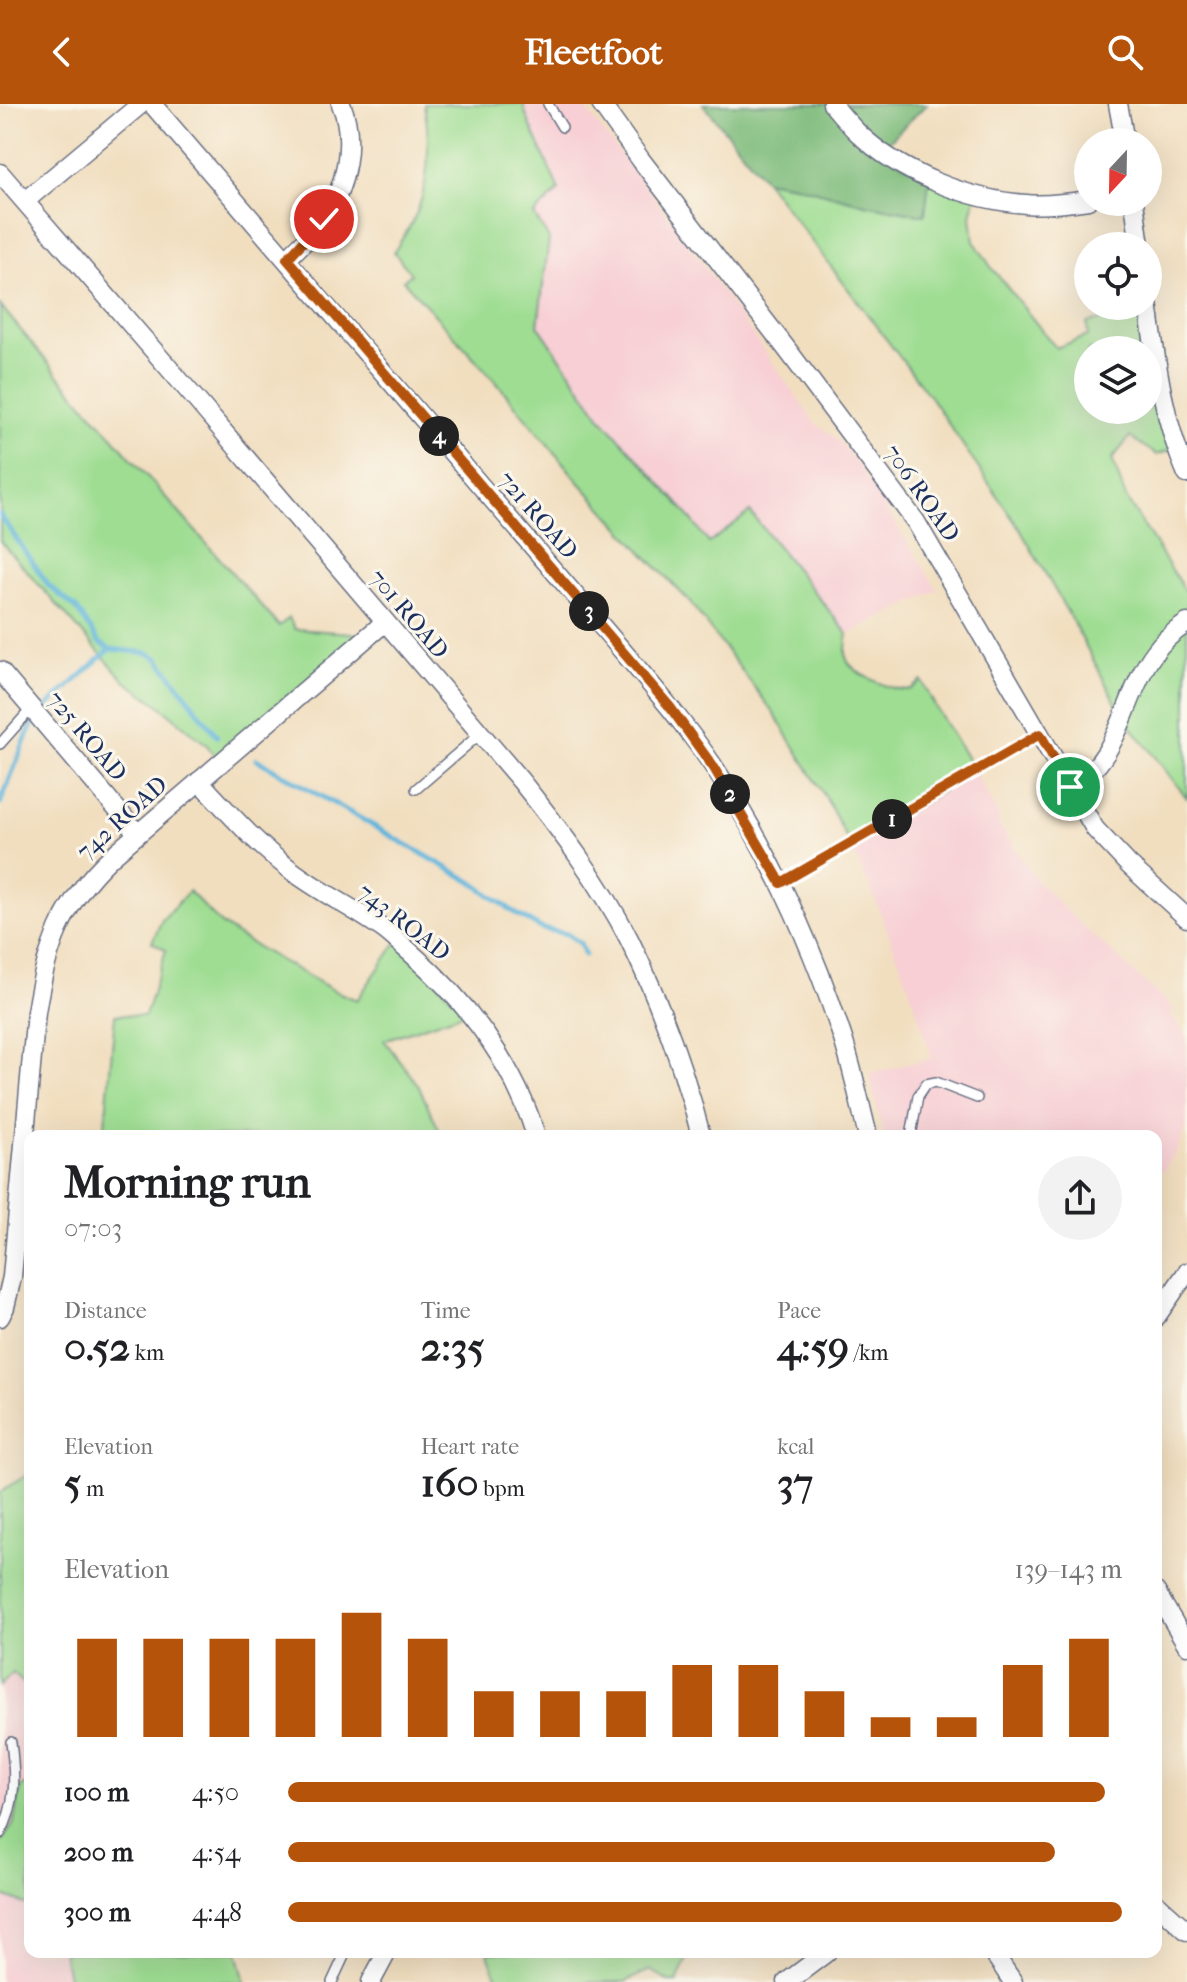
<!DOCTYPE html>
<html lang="en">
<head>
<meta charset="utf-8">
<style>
  body { margin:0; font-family:"IM FELL French Canon",serif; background:#f2f2f2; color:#202124; height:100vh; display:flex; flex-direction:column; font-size:30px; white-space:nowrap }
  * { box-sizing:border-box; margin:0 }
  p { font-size:26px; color:#757577 }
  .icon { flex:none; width:44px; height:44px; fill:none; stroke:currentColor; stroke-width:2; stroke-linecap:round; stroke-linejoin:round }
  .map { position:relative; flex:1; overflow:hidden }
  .sheet { position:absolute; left:24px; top:1026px; width:1138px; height:828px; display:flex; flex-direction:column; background:#fff; border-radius:16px; box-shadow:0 8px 32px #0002 }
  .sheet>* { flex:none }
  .needle { width:52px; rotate:202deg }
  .fabs { position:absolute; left:1074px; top:24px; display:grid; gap:16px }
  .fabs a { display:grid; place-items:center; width:88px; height:88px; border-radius:50%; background:#fff; box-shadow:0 8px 32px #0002; font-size:40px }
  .pin { position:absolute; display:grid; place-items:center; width:68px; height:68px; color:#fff; margin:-34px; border:4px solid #fff; border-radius:50%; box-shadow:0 2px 8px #0007 }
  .km { position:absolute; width:40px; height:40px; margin:-20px; border-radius:50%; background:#222; color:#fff; font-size:22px; line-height:40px; text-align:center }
  .round { display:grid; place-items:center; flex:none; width:84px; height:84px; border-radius:42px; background:#f2f2f2 }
  .overview { display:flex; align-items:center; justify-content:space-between; height:136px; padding:0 40px }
  h1 { font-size:44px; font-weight:700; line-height:60px }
  .figures { display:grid; grid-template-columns:repeat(3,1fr); gap:12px; height:136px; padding:8px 40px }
  .figures div { display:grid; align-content:center }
  .figures b { font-size:40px; font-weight:700 }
  .figures small { font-size:22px; font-weight:400 }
  .figures p { font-size:22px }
  .chart { height:224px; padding:16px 40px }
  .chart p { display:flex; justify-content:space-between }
  .chart svg { width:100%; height:144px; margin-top:8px; stroke:#b45309; stroke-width:6 }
  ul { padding:0 40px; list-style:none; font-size:26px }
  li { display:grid; grid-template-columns:128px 96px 1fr; align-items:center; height:60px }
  li i { height:20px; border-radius:10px; background:#b45309 }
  header { display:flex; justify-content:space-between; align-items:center; height:104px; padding:0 40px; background:#b45309; color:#fff; font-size:36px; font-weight:700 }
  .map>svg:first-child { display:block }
</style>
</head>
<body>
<header><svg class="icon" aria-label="back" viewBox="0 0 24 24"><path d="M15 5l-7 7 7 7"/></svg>Fleetfoot<svg class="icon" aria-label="search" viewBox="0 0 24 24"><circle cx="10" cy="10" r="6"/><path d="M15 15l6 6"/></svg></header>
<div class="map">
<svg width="1187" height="1878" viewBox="0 0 1187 1878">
  <rect width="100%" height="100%" fill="#fbf7ec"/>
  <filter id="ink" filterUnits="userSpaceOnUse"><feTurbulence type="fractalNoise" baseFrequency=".0125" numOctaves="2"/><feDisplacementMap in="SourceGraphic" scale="16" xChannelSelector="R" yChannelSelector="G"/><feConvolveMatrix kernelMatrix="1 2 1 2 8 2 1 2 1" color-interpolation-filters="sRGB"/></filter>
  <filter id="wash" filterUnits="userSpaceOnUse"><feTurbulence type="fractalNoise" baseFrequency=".006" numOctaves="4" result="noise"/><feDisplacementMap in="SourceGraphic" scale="32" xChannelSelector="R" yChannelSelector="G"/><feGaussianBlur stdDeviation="1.8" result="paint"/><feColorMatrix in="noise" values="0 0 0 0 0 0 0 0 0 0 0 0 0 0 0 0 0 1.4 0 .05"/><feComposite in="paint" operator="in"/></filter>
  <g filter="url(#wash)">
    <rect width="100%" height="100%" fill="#f1debf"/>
    <!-- built -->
    <g fill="#f7cfd4">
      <path d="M523,0H582L685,135L815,319L838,336L860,364L938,486L848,530L750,409L709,439L684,406L602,315L538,221L549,135L534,111L526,11Z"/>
      <path d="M975,668L1000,715L997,718L1037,777L1073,813L1174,905L1170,910L1187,933V1021L1176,1048L1156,1077V1032H884L869,970L932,954L908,880L873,790L850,741Z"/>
      <path d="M12,1569L30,1586V1680L21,1682L13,1721L0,1739V1582Z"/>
      <path d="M0,1791L30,1802V1848H63L69,1878H0Z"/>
    </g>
    <!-- green -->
    <g fill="#9edd92" stroke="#5c8678" stroke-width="2" fill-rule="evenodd">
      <path d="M424,0H523L526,11L559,86L534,111L549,135L538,221L602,315L684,406L709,439L750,408L848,530C847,538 844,549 847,556C853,570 897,590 911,585C915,583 918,579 922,577L936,604L975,668L850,741L826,694L773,608L689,497L646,452L579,378L496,278L403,176L411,170L394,148C402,135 411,122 417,108C430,75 430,35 424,0Z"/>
      <path d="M765,76L795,81L865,100L924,111L929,76L976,90L971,112L974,137L991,163L1056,244L1088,232L1087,219L1147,206L1176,344L1157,351L1130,333L1112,355L1126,394L1187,490V694L1123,612L1072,516L1021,427L931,294ZM1088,246H1148V306H1088Z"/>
      <path d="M0,201L58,271L279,522L289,514L295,525L352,529L364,536L220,661L207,641L159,601L125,577L0,437Z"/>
      <path d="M189,787L221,820L240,833L288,861L335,887L357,896L397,838L467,908L384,936L418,981L442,1032H104L115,911L145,912L166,846L152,838L162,816Z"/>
      <path d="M30,1369V1586L13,1569L0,1582V1388Z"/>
      <path d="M30,1680V1802L0,1791V1739L13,1721L21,1682Z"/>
      <path d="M63,1848H237L245,1878H69Z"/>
      <path d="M490,1848H690L677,1878H669L650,1866L625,1878H495L497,1873L488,1850Z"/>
    </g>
    <!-- forest -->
    <path fill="#7ebc7c" stroke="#4c766d" stroke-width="2" d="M703,0H927L880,46L929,76L925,111L865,100L795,81L765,76Z"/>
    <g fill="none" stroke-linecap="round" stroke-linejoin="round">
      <!-- stream -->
      <g stroke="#5db4da" stroke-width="5">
        <path d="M0,411L49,482L77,505L99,538L110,545L148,549L158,554L217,632"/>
        <path d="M41,608L110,545"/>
        <path d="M256,655L472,778L518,811L543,825L567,830L580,839L585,851"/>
        <path d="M0,700L28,629L35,616"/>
      </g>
    </g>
  </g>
  <g filter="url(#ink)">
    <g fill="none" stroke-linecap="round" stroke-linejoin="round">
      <!-- lane casing -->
      <g stroke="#666c80" stroke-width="12">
        <g id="lane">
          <path d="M548,0L562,23"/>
          <path d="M0,640L32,604"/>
          <path d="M416,685L480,630"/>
          <path d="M781,779L1040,630"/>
          <path d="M911,1032L918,992L926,980L936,978L977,994"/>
          <path d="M0,1730C17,1701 15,1669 11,1638"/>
          <path d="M332,1878L346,1848"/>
        </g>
      </g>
      <!-- street casing -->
      <g stroke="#666c80" stroke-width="21">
        <g id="street">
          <path d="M152,0L604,525C642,570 681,614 714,663C768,745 809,833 840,926C852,960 859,997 868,1032"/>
          <path d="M601,0L641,56L789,248L916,418L1095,725L1129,761L1187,814"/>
          <path d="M832,0C840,9 848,19 857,28C899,69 968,96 1026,100C1046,102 1068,99 1088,96"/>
          <path d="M1118,0L1125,38"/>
          <path d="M0,69L193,292L521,677C560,726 600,778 629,835C660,898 684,964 701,1032"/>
          <path d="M25,97L141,0"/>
          <path d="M1134,98L1140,142"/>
          <path d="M287,155C299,142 315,129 325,114C346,83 356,36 341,0"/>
          <path d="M1148,199C1156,257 1163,316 1187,370"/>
          <path d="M0,567L137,729"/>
          <path d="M199,677C228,708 257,741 291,766C320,788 353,804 383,825C393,832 401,841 411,849C467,898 514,960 536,1032"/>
          <path d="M1070,683C1122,656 1123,590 1155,548C1163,536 1175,527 1187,519"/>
          <path d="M0,1213L5,1203L12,1173L36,908C46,844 62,799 111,753L385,518"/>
          <path d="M1156,1213L1187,1168"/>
          <path d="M1156,1488L1187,1541"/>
          <path d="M1156,1799L1187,1827"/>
          <path d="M993,1848L1013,1878"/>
          <path d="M371,1878L387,1848"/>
          <path d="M787,1878L827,1848"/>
        </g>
      </g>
      <!-- lane -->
      <use href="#lane" stroke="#fff" stroke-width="9"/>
      <!-- street -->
      <use href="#street" stroke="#fff" stroke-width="18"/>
    </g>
  </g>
  <g fill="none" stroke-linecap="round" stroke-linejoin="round" filter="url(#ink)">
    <!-- route casing -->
    <g stroke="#fff" stroke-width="16">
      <path id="route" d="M324,115L287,155L670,603L714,664L781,779L1040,630L1070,683"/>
    </g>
    <!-- route -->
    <use href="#route" stroke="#b45309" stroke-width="10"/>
  </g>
  <g text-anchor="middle" stroke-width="6" stroke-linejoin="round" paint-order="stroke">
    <!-- street labels -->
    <g font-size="24" fill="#1b2f5e" stroke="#fbf7ec">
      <text transform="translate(922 389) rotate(55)" y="8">706 ROAD</text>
      <text transform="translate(538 411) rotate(49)" y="8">721 ROAD</text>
      <text transform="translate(409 510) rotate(50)" y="8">701 ROAD</text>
      <text transform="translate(87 632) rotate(50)" y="8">725 ROAD</text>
      <text transform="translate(122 714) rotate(-42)" y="8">742 ROAD</text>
      <text transform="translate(404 818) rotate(38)" y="8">743 ROAD</text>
    </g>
  </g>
</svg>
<div class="fabs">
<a><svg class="needle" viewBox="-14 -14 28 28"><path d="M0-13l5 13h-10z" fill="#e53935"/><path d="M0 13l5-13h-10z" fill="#757577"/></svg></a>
<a><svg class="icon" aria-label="locate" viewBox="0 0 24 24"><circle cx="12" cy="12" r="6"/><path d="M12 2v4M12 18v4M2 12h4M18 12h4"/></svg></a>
<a><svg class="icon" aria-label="layers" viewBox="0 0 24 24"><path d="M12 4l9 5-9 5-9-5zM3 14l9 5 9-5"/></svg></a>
</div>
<div class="pin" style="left:1070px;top:683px;background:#1e9e55"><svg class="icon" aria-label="arrive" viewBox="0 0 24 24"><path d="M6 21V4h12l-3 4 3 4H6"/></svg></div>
<div class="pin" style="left:324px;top:115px;background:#d93025"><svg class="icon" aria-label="check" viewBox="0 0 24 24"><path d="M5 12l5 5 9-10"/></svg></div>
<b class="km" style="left:892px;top:715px">1</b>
<b class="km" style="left:730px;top:690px">2</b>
<b class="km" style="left:589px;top:507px">3</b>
<b class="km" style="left:439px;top:332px">4</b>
<section class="sheet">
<div class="overview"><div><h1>Morning run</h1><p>07:03</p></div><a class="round"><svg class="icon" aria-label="share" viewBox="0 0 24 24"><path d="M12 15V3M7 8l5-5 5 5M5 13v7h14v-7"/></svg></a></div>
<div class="figures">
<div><p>Distance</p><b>0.52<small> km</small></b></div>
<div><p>Time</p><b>2:35</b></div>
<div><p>Pace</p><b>4:59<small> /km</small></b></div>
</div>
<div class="figures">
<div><p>Elevation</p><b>5<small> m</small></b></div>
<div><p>Heart rate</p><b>160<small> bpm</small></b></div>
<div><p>kcal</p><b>37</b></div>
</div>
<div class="chart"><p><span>Elevation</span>139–143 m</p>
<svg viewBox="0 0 160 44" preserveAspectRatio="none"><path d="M5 44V14M15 44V14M25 44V14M35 44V14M45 44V6M55 44V14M65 44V30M75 44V30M85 44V30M95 44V22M105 44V22M115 44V30M125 44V38M135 44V38M145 44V22M155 44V14"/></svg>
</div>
<ul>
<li><b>100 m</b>4:50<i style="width:98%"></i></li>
<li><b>200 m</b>4:54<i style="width:92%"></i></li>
<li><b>300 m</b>4:48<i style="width:100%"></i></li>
</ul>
</section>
</div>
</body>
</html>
